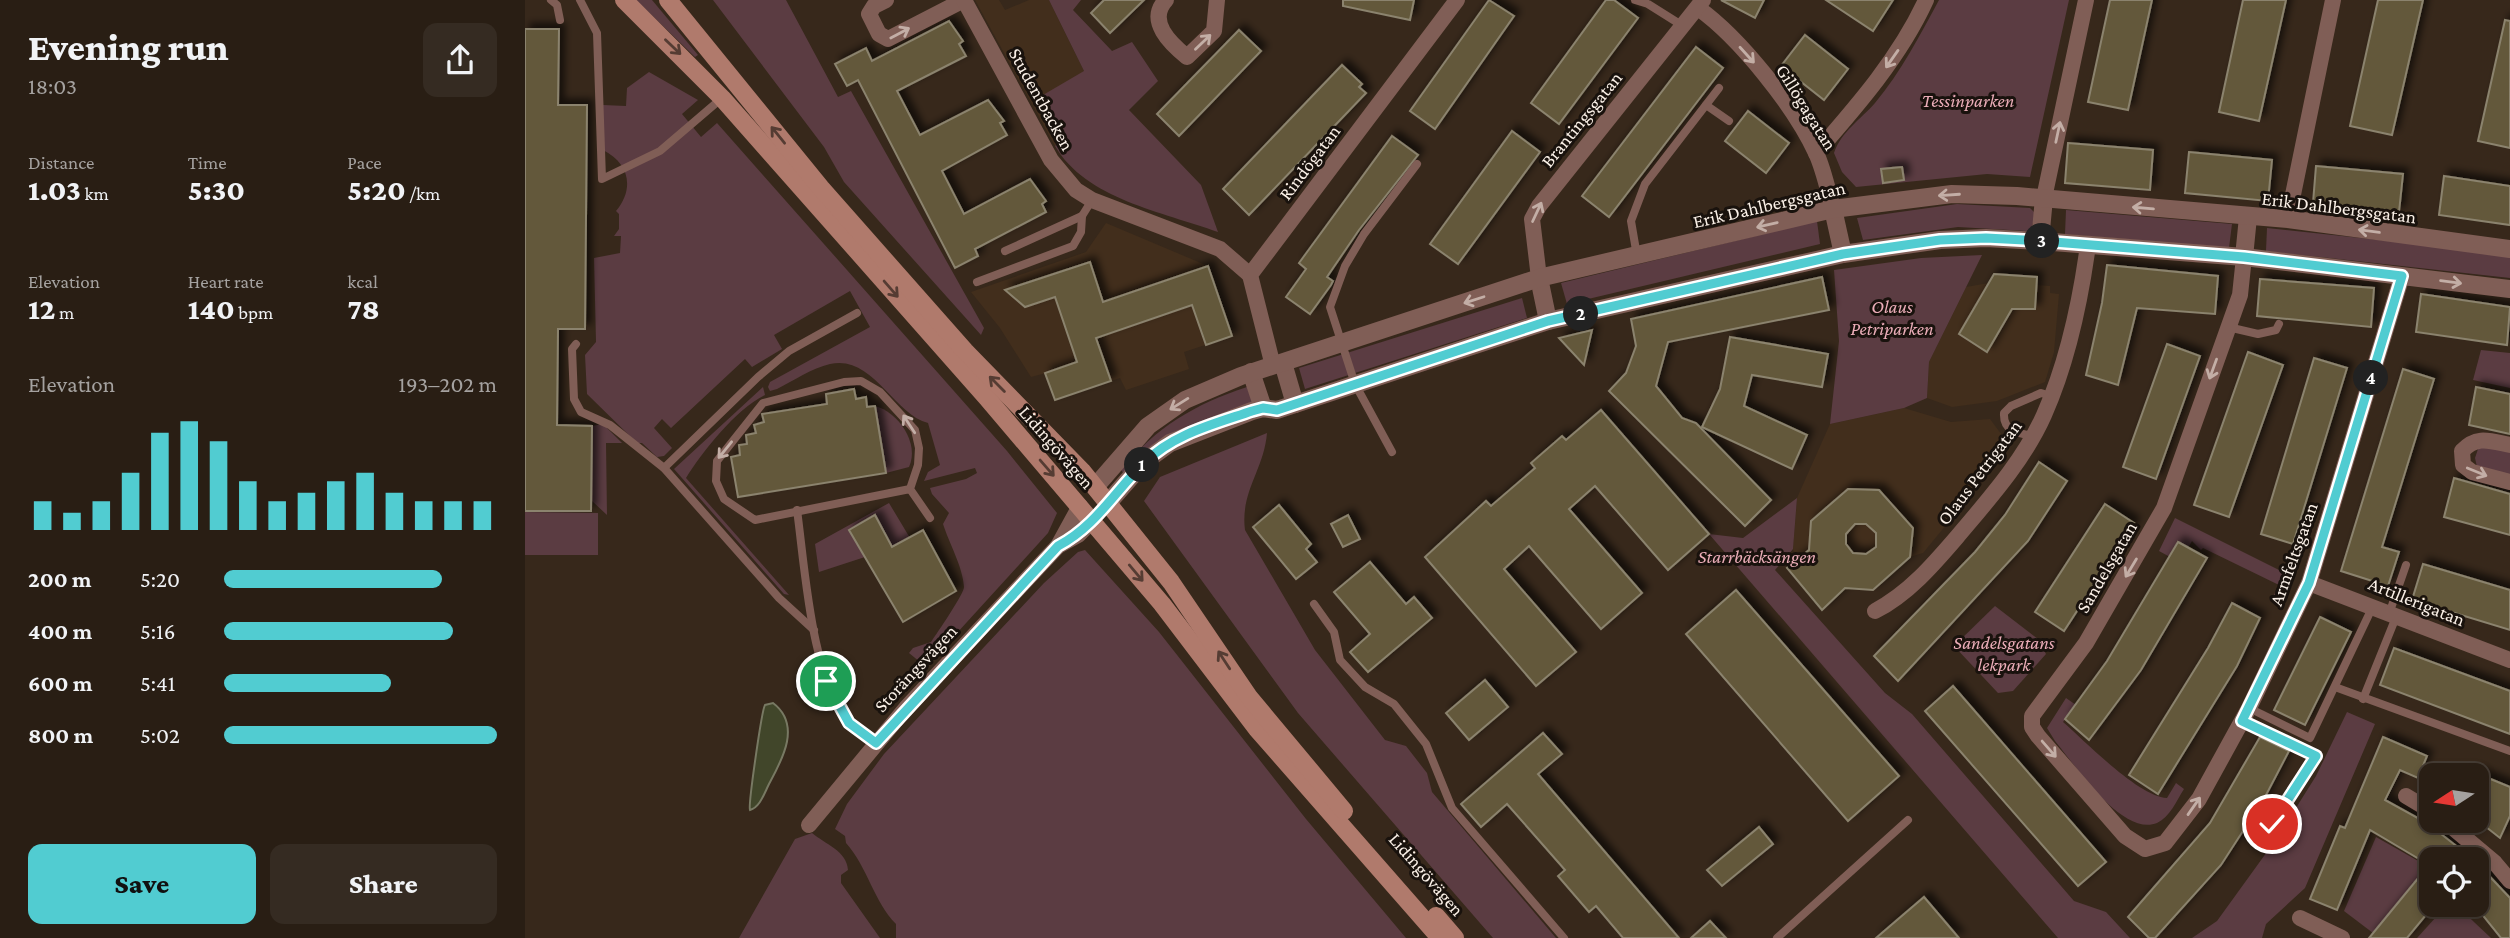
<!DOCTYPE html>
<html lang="en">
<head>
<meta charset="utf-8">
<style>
  body { margin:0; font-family:"Crimson Pro",serif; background:#352b22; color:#f1f3f6; height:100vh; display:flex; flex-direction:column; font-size:26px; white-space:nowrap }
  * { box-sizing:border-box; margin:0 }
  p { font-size:23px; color:#a5a2a0 }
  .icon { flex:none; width:38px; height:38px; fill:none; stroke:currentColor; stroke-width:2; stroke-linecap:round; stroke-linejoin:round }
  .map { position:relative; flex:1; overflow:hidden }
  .details { display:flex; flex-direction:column; background:#291e14; width:525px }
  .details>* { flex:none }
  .needle { width:46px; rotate:258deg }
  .fabs { position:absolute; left:1894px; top:763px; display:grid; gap:14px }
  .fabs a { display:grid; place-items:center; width:70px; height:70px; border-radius:14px; background:#291e14; box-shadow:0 4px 10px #0003,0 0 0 2px #453c34; font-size:35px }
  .pin { position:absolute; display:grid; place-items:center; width:60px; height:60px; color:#fff; margin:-30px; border:4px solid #fff; border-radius:50%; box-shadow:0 2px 7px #0007 }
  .km { position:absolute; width:35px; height:35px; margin:-18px; border-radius:50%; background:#222; color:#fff; font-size:19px; line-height:35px; text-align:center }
  .round { display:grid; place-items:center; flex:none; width:74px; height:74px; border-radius:14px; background:#352b22 }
  .head { display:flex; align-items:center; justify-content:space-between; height:119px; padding:0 28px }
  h1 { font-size:38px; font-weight:800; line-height:52px }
  .stats { display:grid; grid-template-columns:repeat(3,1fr); gap:10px; height:119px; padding:7px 28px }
  .stats div { display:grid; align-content:center }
  .stats b { font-size:30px; font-weight:800 }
  .stats small { font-size:19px; font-weight:400 }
  .stats p { font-size:19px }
  .chart { height:196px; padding:14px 28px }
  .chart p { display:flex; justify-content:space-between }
  .chart svg { width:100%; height:126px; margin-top:7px; stroke:#51ccd1; stroke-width:6 }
  .primary-button { display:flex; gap:14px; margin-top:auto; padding:14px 28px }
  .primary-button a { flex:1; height:80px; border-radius:14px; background:#51ccd1; color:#111; font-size:28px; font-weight:800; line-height:80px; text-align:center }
  .primary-button a+a { background:#352b22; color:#f1f3f6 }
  ul { padding:0 28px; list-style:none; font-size:23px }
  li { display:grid; grid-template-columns:112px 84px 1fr; align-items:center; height:52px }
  li i { height:18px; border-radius:9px; background:#51ccd1 }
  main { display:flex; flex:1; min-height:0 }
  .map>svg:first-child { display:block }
</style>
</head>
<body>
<main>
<section class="details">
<div class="head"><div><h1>Evening run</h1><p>18:03</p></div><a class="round"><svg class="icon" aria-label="share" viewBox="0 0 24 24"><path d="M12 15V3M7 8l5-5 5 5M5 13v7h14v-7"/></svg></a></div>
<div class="stats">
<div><p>Distance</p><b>1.03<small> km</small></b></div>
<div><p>Time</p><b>5:30</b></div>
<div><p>Pace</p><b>5:20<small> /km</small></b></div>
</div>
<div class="stats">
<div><p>Elevation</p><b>12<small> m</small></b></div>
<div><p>Heart rate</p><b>140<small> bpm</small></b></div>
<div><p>kcal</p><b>78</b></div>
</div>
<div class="chart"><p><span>Elevation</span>193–202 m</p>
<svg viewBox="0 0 160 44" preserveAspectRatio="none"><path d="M5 44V34M15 44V38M25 44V34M35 44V24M45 44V10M55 44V6M65 44V13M75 44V27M85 44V34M95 44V31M105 44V27M115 44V24M125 44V31M135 44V34M145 44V34M155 44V34"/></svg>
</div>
<ul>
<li><b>200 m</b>5:20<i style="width:80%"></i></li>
<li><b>400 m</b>5:16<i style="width:84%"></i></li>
<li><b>600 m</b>5:41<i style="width:61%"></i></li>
<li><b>800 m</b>5:02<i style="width:100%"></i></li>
</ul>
<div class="primary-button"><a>Save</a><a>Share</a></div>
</section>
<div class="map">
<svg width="1985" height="938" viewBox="0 0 1985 938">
  <defs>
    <filter id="shadow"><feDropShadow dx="5.5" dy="-5.5" stdDeviation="3.5" flood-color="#0009"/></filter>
  </defs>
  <rect width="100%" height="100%" fill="#37281b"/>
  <!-- built -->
  <g fill="#422e1c">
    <path d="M450,0H474L480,10L504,0H524L559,71L539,137L530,146Z"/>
    <path d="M581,223L683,266L707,336L659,352L664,369L601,390L595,378L530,400L521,373L506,377L475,328L446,292L561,252Z"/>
    <path d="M1469,274L1512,277V285L1525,286V293L1534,294L1529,352L1520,382L1472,401L1427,407L1402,398L1404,362L1441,287L1464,283Z"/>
    <path d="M1379,408L1426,422L1465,419L1479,438L1459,479L1398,553L1385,557L1348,590L1320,588L1272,560L1268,549L1272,498L1305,424Z"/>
  </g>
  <!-- green -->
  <g fill="#5b3c42">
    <path d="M111,0H127L173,55L170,57Z"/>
    <path d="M188,0H261L313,97L326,91L459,328L456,335L319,182L299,147Z"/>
    <path d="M524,0H556L548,10L587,51L607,42L633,81L604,110L676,185L693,232C638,212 561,199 530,146L539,137L518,95L559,71Z"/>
    <path d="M1414,0H1544L1505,177L1462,174L1331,187L1317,172L1309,153C1316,132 1336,119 1350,103C1376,72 1395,35 1414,0Z"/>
    <path d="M124,72L173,100L157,114L176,137L192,123L482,451L532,513L523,533L401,667L384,653L388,648L406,642C412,633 439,594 439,587C438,567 424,543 418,524L424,513L407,494L405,488L441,479L452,473L450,468L399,481L403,472L415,465L403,423C369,414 347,354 305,364C287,368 268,381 252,389L245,391L243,387L245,382L345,327L325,291L249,335L257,349L227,367L220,359L146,428L137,419L129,428L147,448L139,456L132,457L117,443H112L62,394L60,355L71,342L69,258L95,253L96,236H89L94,229V214L91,211C110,188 104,163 78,150V105L101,106L102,88Z"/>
    <path d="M1432,204L1505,208L1510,213L1507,227L1502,231L1433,227L1338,240L1332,218Z"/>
    <path d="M1541,210L1707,224L1704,248L1540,234Z"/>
    <path d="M1292,221L1295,244L1042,304L1036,283Z"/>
    <path d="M1742,228L1985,254V278L1741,251Z"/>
    <path d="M1457,255L1404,362L1402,398L1379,408L1305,424L1314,341L1309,270L1396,258Z"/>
    <path d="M997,298L1002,318L780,389L774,368Z"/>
    <path d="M1956,350L1985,353V388L1948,380Z"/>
    <path d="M238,387L240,395C212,408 177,452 161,478L264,595L259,594L149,469Z"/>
    <path d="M722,387L729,407L599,474L596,470C631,427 670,404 722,387Z"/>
    <path d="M350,406C373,412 395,443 384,467L361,473Z"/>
    <path d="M78,424L97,443H81L82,515L67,501V426Z"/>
    <path d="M742,433C739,470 715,492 720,530L790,650L860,740L881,746L902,773L907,792L1031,938H968L773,713L619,501L635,477Z"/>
    <path d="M1954,446L1985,450V476L1952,467L1950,458Z"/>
    <path d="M1272,498L1268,549L1250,570L1360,693L1387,714L1549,901L1581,912L1605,938H1533L1184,534L1218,538Z"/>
    <path d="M364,503L385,538L367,547L350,516L340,557L294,572L290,544Z"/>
    <path d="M0,512L73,513V555H0Z"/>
    <path d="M1650,518L1762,574L1766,582L1755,606L1746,601L1754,585L1678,548L1676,550L1667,541L1663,548L1653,543L1645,557L1634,551Z"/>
    <path d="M560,550L634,632L781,819L881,938H371V924C349,902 343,868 321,843L320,836L310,829L322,804L359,754L519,583L553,552Z"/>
    <path d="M1470,606L1513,639L1521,654L1488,691L1473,693L1429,646Z"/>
    <path d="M1541,698L1551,705L1538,722C1561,742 1614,797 1642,798L1651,783L1659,789C1652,800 1645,817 1632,823C1597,837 1550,765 1530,741L1522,728Z"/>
    <path d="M1822,712L1850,724L1780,888L1741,924L1737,938H1667L1692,921L1752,838L1791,776Z"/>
    <path d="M287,833C300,844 322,851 323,870L316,875V883L355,938H214L270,839Z"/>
    <path d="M1851,837L1902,866L1848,933L1819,911Z"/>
    <path d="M1922,905H1931L1966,938H1892Z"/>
  </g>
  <!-- water -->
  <path fill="#41462a" stroke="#787963" stroke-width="2" d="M248,703C277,725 257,760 244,784C239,794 235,807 225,810C223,805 237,709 240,705Z"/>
  <!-- building -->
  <g fill="#63583b" stroke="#8b836e" stroke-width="2" fill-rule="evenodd" filter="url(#shadow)">
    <path d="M579,0H619L585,33L566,13Z"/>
    <path d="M818,0H889L885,20L818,6Z"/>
    <path d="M964,0L989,16L910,129L885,111Z"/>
    <path d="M1081,0H1089L1113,18L1034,124L1006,103Z"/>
    <path d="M1196,0H1239L1230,18Z"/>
    <path d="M1301,0H1368L1348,31Z"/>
    <path d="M1585,0H1627L1603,110L1563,102Z"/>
    <path d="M1718,0H1761L1734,121L1694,112Z"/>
    <path d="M1853,0H1898L1867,135L1825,126Z"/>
    <path d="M1980,20L1985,21V148L1953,141Z"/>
    <path d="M424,21L438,41L434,44L441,56L372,91L395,135L463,100L479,121L475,123L482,135L417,171L439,214L505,179L521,201L517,204L521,212L450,249L453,256L430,268L333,80L322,86L310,64L341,48L347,61Z"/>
    <path d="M0,29H34L33,105H62L60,329H33L32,425L67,426L66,511H0Z"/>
    <path d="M714,30L736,51L654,136L632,114Z"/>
    <path d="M1280,35L1323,69L1299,100L1256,66Z"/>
    <path d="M1171,47L1198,68L1084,217L1057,196Z"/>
    <path d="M817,65L837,84L834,87L841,93L724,215L698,189Z"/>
    <path d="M1223,111L1264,143L1241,173L1200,141Z"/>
    <path d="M987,131L1015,152L933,264L905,244Z"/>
    <path d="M867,136L893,155L834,230L802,277L808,281L806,285L785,314L761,297L781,269L774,263Z"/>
    <path d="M1543,143L1628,150L1625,190L1540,183Z"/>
    <path d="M1664,152L1747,160L1743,201L1660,193Z"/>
    <path d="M1791,166L1878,174L1874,212L1788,203Z"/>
    <path d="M1377,167L1379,180L1358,183L1356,169Z"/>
    <path d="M1919,176L1985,186V225L1914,215Z"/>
    <path d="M565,262L578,302L683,266L707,336L681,345L667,305L571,338L586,381L530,400L520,373L552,362L530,297L500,307L480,290Z"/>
    <path d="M1582,265L1693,276L1690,314L1612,308L1593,385L1561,375L1577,303Z"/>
    <path d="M1469,274L1512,277L1510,309H1487L1462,352L1434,334Z"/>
    <path d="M1297,277L1304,310L1143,342L1131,386L1157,418L1171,423L1246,500L1220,526L1084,391L1101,373L1111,346L1106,319Z"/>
    <path d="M1735,279L1849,288L1846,327L1732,316Z"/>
    <path d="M1896,294L1985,307L1982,345L1891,332Z"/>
    <path d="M1067,330L1059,365L1034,338Z"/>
    <path d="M1205,337L1303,354L1297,387L1227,375L1219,406L1282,435L1267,469L1177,427L1195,389Z"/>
    <path d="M1642,344L1675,356L1631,479L1598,467Z"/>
    <path d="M1723,352L1758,365L1704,517L1669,505Z"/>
    <path d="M1789,358L1822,368L1768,544L1736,534Z"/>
    <path d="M1878,369L1909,379L1857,547L1874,552L1863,586L1816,571Z"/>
    <path d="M1951,387L1985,394V434L1944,425Z"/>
    <path d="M329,389L331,399L341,397L342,407L350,406L361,473L213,497L206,457L215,455L214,445L222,444L221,435L231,433L229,425L239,422L237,414L302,404L301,394Z"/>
    <path d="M1076,410L1184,534L1143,570L1070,486L1044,509L1117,593L1076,629L1004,546L979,569L1051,652L1011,686L900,557L961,501L966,506L1010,468L1006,463L1037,436L1041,440Z"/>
    <path d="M1514,462L1542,481L1503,541L1373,681L1349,656L1450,552L1480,515Z"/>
    <path d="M1929,478L1985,494V535L1919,517Z"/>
    <path d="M1323,489L1354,490L1388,528L1385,557L1348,590L1320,588L1297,610L1262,568L1284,550L1286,521ZM1330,524H1341L1351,533V547L1341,554L1328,553L1321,544V534Z"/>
    <path d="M1580,504L1609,523L1539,631L1510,612Z"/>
    <path d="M754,505L786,544L781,549L792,562L771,579L728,527Z"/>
    <path d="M350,515L367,547L398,530L431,591L378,622L324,530Z"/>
    <path d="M823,515L835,539L818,547L806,524Z"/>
    <path d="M1653,542L1682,558L1616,670L1564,740L1540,719L1582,661Z"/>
    <path d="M845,562L881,604L889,597L907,618L843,672L825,652L845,634L809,592Z"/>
    <path d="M1898,564L1985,590V630L1887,600Z"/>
    <path d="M1211,590L1374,776L1323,821L1161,634Z"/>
    <path d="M1707,603L1735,618L1712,666L1633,794L1604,775L1683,648Z"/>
    <path d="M1795,617L1826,632L1780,725L1749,710Z"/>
    <path d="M1869,648L1985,691V734L1855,685Z"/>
    <path d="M960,680L983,707L944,740L921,713Z"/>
    <path d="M1428,686L1581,862L1553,886L1400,711Z"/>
    <path d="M1018,733L1037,754L1013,774L1154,938H1098L1071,906L1064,912L1033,876L1040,870L982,804L956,827L936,804Z"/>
    <path d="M1735,737L1764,751L1740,797L1696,865L1630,938H1624L1603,917L1685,823Z"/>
    <path d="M1858,737L1902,756L1893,778L1875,770L1860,800L1902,823L1948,859H1906V909L1882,938H1844L1904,865L1845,830L1812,910L1785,899L1815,826L1820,828Z"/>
    <path d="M1951,773L1985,787V816L1975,838L1951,819Z"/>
    <path d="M1234,827L1248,844L1197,886L1182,870Z"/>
    <path d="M1951,862L1985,898V938H1976L1951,907Z"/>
    <path d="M1399,897L1434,938H1351Z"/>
    <path d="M1185,921L1201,938H1166Z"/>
  </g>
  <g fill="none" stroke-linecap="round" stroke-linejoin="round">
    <!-- service -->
    <g stroke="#805e56" stroke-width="8">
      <path d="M26,0L32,5L35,20"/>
      <path d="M55,0L72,33L77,179L135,151L197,98"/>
      <path d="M1110,0L1123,4L1158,26"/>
      <path d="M1181,105L1204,121"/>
      <path d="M480,251L557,216L567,200"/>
      <path d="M1112,256L1106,221L1120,184L1194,88"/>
      <path d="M452,282L548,246L556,232L557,216"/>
      <path d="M1703,327L1733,334L1751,330L1754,324"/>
      <path d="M51,344L47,349L49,399L56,412L85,425L139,468L254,598L289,630"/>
      <path d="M1507,436C1492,433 1478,431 1479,413L1486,406L1516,393L1526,396"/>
      <path d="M867,452L830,384L805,307L820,266L839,234L892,164"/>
      <path d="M139,468L233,377L264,351L332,313"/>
      <path d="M385,489L393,465L394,448L390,430L355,392L336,381L319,382L238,403L192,461L191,481L199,499L230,520L385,489L405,518"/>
      <path d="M272,510C280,567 286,680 325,723C332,731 343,737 351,743"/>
      <path d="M789,604L809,632L815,660L840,687L869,704L901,744L927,808L1039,938"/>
      <path d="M1864,614L1881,565"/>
      <path d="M1810,687L1985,751"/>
      <path d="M1838,699L1871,617"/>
      <path d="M1724,708L1785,738L1848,606"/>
      <path d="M1718,721L1791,756L1747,824"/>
      <path d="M1252,938L1383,820"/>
    </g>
    <!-- minor -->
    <g stroke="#805e56" stroke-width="16">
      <path d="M361,0L349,6L344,14L354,34L363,39L439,0"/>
      <path d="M439,0L526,160L551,190L567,200L695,249L725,275"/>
      <path d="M641,0C621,21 646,44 662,57L689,31L692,0"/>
      <path d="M1173,8C1215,38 1269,106 1291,153C1299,170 1303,191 1308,209"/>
      <path d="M1291,153C1332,106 1375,57 1401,0"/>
      <path d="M1519,198L1561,0"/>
      <path d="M1763,219L1808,0"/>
      <path d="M1719,257L1715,295L1639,508L1561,643L1507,716V727L1513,736L1600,836L1620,849L1640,843L1674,799L1724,708L1784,583L1877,276"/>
      <path d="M1014,278L1007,219L1014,206L1178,0"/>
      <path d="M748,366L725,275L932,0"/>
      <path d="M1985,445C1965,441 1952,435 1937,451L1938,465L1947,472L1985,482"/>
      <path d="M533,546L553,535L568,520"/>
      <path d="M1784,583L1985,660"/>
      <path d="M1350,611C1383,594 1408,565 1432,537C1464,499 1499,460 1519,415C1543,361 1555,304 1563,245"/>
      <path d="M1881,796L1906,811"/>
      <path d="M1920,821L1970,863L1985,881"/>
      <path d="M284,825L381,708L533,546L555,506"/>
      <path d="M1775,918L1817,938"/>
    </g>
    <!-- tertiary -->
    <g stroke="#805e56" stroke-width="18">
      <path d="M1308,209L1318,254"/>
      <path d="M1515,241L1519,198"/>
      <path d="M1719,257L1723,217"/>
      <path d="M1014,278L1023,321"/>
      <path d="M758,363L770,404"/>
      <path d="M726,372L738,408"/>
      <path d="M570,487L623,426L660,400L716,376L1014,278L1308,209L1427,194L1492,196L1763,219L1985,249"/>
      <path d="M583,503L619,462L645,443L727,411L738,408L752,410L1023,321L1318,254L1415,240L1461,238L1515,241L1719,257L1985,289"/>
    </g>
    <!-- secondary -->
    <g stroke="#b07a6c" stroke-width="18">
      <path d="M99,0L197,98L462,398L637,604L732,729L915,938"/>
      <path d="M143,0L296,188L440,351L557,471L646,582L724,697L819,811"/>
      <path d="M911,916L930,938"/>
    </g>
  </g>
  <!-- one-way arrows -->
  <defs><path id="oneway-shaft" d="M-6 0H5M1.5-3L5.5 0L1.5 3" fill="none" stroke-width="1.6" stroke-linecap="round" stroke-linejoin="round" transform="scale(1.75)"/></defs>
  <g stroke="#c3aea6">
    <use href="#oneway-shaft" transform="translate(375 33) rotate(-28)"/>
    <use href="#oneway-shaft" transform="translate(678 42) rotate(-44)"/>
    <use href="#oneway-shaft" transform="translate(1222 55) rotate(48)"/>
    <use href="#oneway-shaft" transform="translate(1367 59) rotate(125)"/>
    <use href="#oneway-shaft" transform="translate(1533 132) rotate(-78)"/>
    <use href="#oneway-shaft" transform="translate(1424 195) rotate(176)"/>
    <use href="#oneway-shaft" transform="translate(1618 208) rotate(-175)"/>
    <use href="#oneway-shaft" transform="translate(1012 212) rotate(-65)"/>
    <use href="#oneway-shaft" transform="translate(1242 225) rotate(167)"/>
    <use href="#oneway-shaft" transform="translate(1844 231) rotate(-172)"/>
    <use href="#oneway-shaft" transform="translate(1926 282) rotate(7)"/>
    <use href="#oneway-shaft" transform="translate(949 300) rotate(162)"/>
    <use href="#oneway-shaft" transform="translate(1688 369) rotate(110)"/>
    <use href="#oneway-shaft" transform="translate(654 404) rotate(148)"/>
    <use href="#oneway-shaft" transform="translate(384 424) rotate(-123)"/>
    <use href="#oneway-shaft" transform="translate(200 450) rotate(129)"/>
    <use href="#oneway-shaft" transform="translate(1952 472) rotate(22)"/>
    <use href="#oneway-shaft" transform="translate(1606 568) rotate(121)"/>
    <use href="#oneway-shaft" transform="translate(1524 749) rotate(49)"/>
    <use href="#oneway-shaft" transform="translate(1669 806) rotate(-55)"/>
  </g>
  <g stroke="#553c33">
    <use href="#oneway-shaft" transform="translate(148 47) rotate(44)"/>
    <use href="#oneway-shaft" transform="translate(253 135) rotate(-129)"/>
    <use href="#oneway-shaft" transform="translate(366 289) rotate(49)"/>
    <use href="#oneway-shaft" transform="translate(472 384) rotate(-135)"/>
    <use href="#oneway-shaft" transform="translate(522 468) rotate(49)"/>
    <use href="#oneway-shaft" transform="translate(611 573) rotate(50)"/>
    <use href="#oneway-shaft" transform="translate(699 660) rotate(-123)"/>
  </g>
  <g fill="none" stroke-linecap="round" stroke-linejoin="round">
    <!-- route casing -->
    <g stroke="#fff" stroke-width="14">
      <path id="route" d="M301,681L324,723L351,743L533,546C570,527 590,491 619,463C648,434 689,424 727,411L738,408L752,410L1023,321L1318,254L1415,240L1461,238L1516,241L1719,257L1877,276L1784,583L1717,721L1791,756L1747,824"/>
    </g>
    <!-- route -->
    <use href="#route" stroke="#51ccd1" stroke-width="9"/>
  </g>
  <g text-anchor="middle" stroke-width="6" stroke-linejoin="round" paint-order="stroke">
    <!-- street labels -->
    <g font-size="19" fill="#faf0e7" stroke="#19120d">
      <text transform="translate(517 99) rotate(61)" y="7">Studentbacken</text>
      <text transform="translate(1282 107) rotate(58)" y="7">Gillögagatan</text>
      <text transform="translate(1056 119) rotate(-51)" y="7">Brantingsgatan</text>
      <text transform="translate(784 162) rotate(-53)" y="7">Rindögatan</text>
      <text transform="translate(1244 204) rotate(-13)" y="7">Erik Dahlbergsgatan</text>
      <text transform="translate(1814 207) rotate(7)" y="7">Erik Dahlbergsgatan</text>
      <text transform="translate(532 447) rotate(49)" y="7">Lidingövägen</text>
      <text transform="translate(1454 472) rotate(-53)" y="7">Olaus Petrigatan</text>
      <text transform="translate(1768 554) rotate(-70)" y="7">Armfeltsgatan</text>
      <text transform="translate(1581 567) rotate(-60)" y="7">Sandelsgatan</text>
      <text transform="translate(1892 601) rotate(22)" y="7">Artillerigatan</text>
      <text transform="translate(390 668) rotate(-47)" y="7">Storängsvägen</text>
      <text transform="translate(902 874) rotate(49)" y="7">Lidingövägen</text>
    </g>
    <!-- park labels -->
    <g font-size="19" font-style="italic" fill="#ebadb8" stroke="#19120d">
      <text x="1443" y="107">Tessinparken</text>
      <text x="1367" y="313">Olaus<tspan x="1367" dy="22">Petriparken</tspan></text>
      <text x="1232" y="563">Starrbäcksängen</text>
      <text x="1479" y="649">Sandelsgatans<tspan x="1479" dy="22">lekpark</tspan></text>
    </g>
  </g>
</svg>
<div class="fabs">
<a><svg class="needle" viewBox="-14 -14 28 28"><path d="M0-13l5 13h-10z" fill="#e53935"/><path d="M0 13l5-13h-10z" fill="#a5a2a0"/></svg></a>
<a><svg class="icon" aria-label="locate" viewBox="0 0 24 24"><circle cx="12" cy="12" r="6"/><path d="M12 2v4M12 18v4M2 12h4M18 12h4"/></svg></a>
</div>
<div class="pin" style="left:301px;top:681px;background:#1e9e55"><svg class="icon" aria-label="arrive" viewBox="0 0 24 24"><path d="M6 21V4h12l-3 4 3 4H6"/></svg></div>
<div class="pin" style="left:1747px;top:824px;background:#d93025"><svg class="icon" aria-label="check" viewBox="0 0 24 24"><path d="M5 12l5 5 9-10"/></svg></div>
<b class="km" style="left:617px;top:465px">1</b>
<b class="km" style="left:1056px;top:314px">2</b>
<b class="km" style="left:1517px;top:241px">3</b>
<b class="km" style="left:1846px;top:378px">4</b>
</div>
</main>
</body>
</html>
